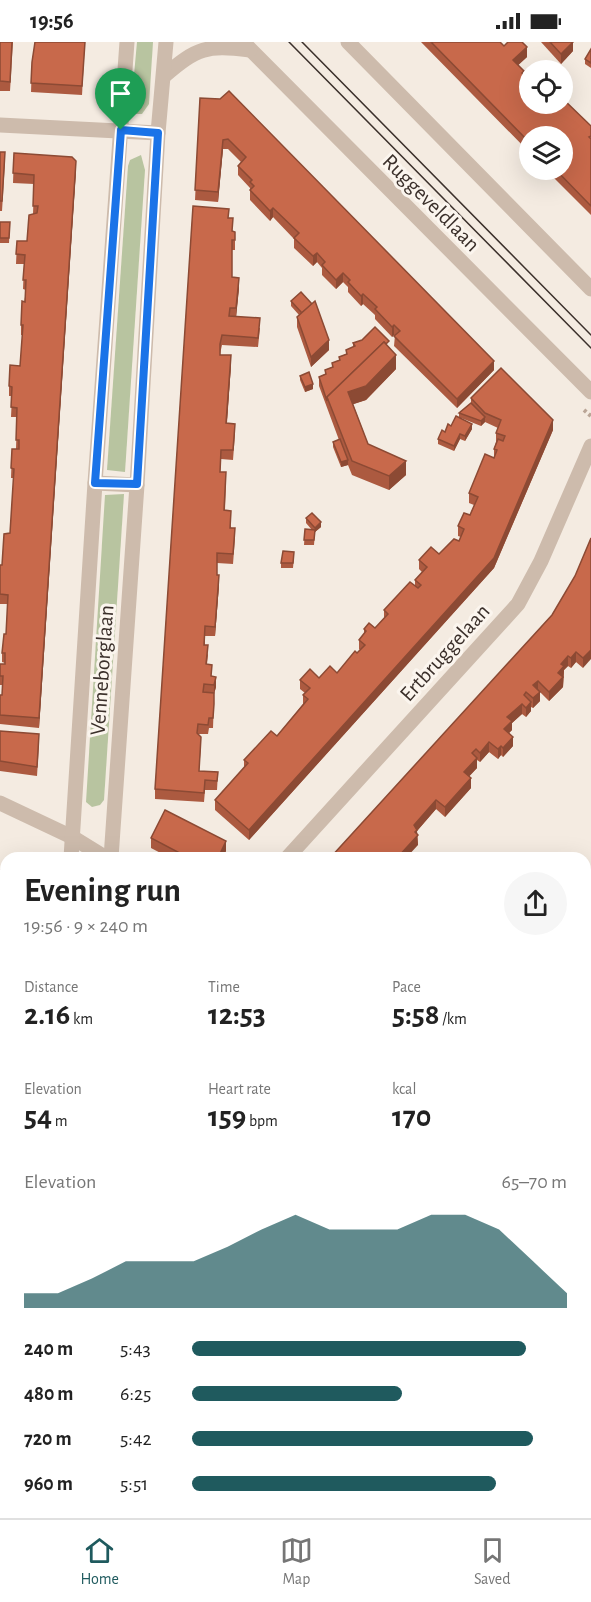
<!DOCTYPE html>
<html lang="en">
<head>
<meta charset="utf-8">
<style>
  body { margin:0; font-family:"Alegreya Sans",sans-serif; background:#f6f6f6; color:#222; height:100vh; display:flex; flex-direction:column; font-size:22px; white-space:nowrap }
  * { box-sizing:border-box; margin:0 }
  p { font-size:20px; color:#767676 }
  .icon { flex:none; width:33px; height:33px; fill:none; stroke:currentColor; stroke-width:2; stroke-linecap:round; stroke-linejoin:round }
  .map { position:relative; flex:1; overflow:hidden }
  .sheet { position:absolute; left:0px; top:810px; width:591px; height:666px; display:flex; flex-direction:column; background:#fff; border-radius:18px 18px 0 0; box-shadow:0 6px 24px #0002 }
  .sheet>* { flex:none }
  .controls { position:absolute; left:519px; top:18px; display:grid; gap:12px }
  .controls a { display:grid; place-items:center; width:54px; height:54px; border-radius:50%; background:#fff; box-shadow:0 6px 24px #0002; font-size:30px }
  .pin { position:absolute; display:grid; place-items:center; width:51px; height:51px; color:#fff; margin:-62px -26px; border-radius:50% 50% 50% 0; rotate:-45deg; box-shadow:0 0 6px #0007 }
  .pin .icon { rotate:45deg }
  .round { display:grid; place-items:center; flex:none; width:63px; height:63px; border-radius:32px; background:#f6f6f6 }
  .headline { display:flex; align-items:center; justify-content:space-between; height:102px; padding:0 24px }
  h1 { font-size:33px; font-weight:700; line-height:45px }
  .stats { display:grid; grid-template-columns:repeat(3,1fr); gap:9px; height:102px; padding:6px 24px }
  .stats div { display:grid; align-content:center }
  .stats b { font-size:30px; font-weight:700 }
  .stats small { font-size:16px; font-weight:400 }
  .stats p { font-size:16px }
  .chart { height:168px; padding:12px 24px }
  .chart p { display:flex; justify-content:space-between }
  .chart svg { width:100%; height:108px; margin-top:6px; fill:#1f5a5e; opacity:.7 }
  ul { padding:0 24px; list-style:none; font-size:20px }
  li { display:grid; grid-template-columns:96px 72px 1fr; align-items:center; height:45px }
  li i { height:15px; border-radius:8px; background:#1f5a5e }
  .status { display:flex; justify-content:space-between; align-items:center; height:42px; padding:0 30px; background:#fff; direction:ltr }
  .status svg { height:16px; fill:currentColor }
  .dock { display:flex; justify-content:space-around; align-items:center; height:84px; border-top:2px solid #e0e0e0; background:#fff; font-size:16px; color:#767676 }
  .dock a { display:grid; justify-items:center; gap:3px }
  .dock .current { color:#1f5a5e }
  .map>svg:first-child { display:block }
</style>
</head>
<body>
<div class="status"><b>19:56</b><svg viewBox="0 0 49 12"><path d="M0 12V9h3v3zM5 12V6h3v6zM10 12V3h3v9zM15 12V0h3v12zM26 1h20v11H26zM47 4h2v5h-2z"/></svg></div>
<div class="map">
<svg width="591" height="1476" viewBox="0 0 591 1476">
  <rect width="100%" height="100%" fill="#f4ebe1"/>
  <!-- green -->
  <g fill="#b8c4a0">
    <path d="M137,0H153L149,62L142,72H136L131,66Z"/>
    <path d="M141,113L145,128L125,430L107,428L128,124L130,118Z"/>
    <path d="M124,452L104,758L100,763L92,765L86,760L105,453Z"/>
  </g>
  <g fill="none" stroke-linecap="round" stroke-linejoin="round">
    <!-- path -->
    <g stroke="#b9a596" stroke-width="4" stroke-dasharray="3 3" stroke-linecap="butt">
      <path d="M584,368L591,374"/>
      <path d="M0,996L6,997"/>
      <path d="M585,1031H591"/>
      <path d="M585,1075H591"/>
    </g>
    <!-- minor -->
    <g stroke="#cdbbac" stroke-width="15">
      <path d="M243,0L591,350"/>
      <path d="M348,0L591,247"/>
      <path d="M164,34C198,5 206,3 250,8"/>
      <path d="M0,83L158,91"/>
      <path d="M95,441L137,443"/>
      <path d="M0,761L72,795L106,816"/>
      <path d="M71,816L95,441L127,0"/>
      <path d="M111,816L137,443L158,91L166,0"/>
      <path d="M287,816L518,562L541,519L591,404"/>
      <path d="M0,1020H6"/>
      <path d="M0,1047L6,1049"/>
      <path d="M585,1053H591"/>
      <path d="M0,1447L6,1448"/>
      <path d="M22,1476V1470"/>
      <path d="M68,1476L69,1470"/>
      <path d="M333,1476V1470"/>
    </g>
    <!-- tram -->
    <g stroke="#3b302b" stroke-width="1.5">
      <path d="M289,0L591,306"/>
      <path d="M302,0L591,293"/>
    </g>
  </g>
  <!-- wall -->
  <g fill="#ac5a40">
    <path d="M0,0H13L10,49H0Z"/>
    <path d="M35,0H85L82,53L31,50L32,20Z"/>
    <path d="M421,0H500L504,4L527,15L518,23L524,34L530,39L591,84V173L546,128H562L530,94V111Z"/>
    <path d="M541,0H573V9L561,22Z"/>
    <path d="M591,7V26L585,22V17Z"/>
    <path d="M200,56L494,328L457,366L394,304L395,293H394L392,295L375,277V273L363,262L361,264L348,250V245L343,240L336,247L322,233V226L317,220L313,224L294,206V197L273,175L270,179L250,158V146L238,133V124L241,120L228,107H223L218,160L195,158Z"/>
    <path d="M0,110L5,120L2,169H0Z"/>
    <path d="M14,111L76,128L39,686L0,682V653H2V643H0V622H5V621L2,620V611L6,592L8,562H0V523H2L10,491L14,436H11L12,407H16L17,375H11L12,354H9V344L20,324L23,293H21V283L26,248L23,247L24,222H16L17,199H27L33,172L34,142L13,141Z"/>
    <path d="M229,176L235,199V208H232V235L239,246L236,275L260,286L258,305L222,303L220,312L231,323L227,381L235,392L233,418L221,417L220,430L226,440L225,468L235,496L233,522L217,521V533L219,543L215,594H205V603L208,613L207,622L216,645L214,652L213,686H209L208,692H198L201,705L199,729L218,730L217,748H205L204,760L155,757V747Z"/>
    <path d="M0,180H10L9,201H0Z"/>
    <path d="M301,250L329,308L311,325L297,285V275L299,273L291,264V259Z"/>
    <path d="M353,301L389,305L396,327L366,358L353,362L368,402L406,433L389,448L352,433L348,423L341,425L333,405V400L339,398L319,344V335L325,332V328L332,325V321L339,319V315L346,312V308L353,305Z"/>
    <path d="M300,334L313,347L305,350L300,338Z"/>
    <path d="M471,356L553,388L494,526L249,798L215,768V758L244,726V718L277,694L303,662V653L305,651L300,647V638L319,636L337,631L360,608L359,607V598L364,592V587L375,586L384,576V568L415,544V538L422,530L419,527V518L439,512L459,499L461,495L458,494V484L470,473L474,463L469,461V451L494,416V407L496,400V391L498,386L485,380L481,384L461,376L472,387L465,399L460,397L454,409L438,402V397L459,376V371L471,361Z"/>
    <path d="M306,476L321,485L315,490L314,503H304L305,487L312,488L306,481Z"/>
    <path d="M591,496L583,626L576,620L571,626L568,624L564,628L563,645L549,659L540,650V659L533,666L531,665V669L526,675L522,672L512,681V688L509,691L513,704L503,715L501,713L498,717L489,710L480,720L477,718V726L469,734L471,746L445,775L436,767L417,789L418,803L330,816L552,573L575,534Z"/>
    <path d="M294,515L293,526H281V521Z"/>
    <path d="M0,689L39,702L37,734L0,729Z"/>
    <path d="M151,796L226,809L222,816H170L151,806Z"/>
    <path d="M0,828L6,829V901L0,900V863H2V861H0Z"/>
    <path d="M591,832V858L587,857V847Z"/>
    <path d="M585,867L591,868V918L585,917Z"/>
    <path d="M0,928L6,930V974L0,972Z"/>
    <rect x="585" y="945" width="6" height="60"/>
    <path d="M0,1062L2,1204V1212H0Z"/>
    <rect x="585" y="1092" width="6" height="56"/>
    <path d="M585,1174H591V1474L578,1476H368L369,1470H585V1416L590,1415L587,1403H585Z"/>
    <path d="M106,1470H300L299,1476H110Z"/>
  </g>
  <!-- shaded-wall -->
  <g fill="#8c4a34">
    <path d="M573,0V9L561,22V12Z"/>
    <path d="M527,5V15L513,28V18Z"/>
    <path d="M223,98V107L218,160V150Z"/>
    <path d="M76,119V128L39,686V676Z"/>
    <path d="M273,166V175L270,179V169Z"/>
    <path d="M317,211V220L313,224V214Z"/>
    <path d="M343,231V240L336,247V238Z"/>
    <path d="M239,236V246L236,276V266Z"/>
    <path d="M363,252V262L361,264V254Z"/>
    <path d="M394,283V293L392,295V285Z"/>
    <path d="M329,298V308L311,325V315Z"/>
    <path d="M231,313V323L226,391V381Z"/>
    <path d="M396,313V327L366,358L348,364V350Z"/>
    <path d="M494,319V328L457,366V357Z"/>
    <path d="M313,342V347L305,350V345Z"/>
    <path d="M485,375V380L481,384V379Z"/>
    <path d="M553,378V388L494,526L249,798V788Z"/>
    <path d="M472,382V387L465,399V394Z"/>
    <path d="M460,392V397L454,409V404Z"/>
    <path d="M348,418V423L341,425V420Z"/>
    <path d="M406,419V433L389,448V434Z"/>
    <path d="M321,480V485L315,490V486Z"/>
    <path d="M219,533V543L215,594V585Z"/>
    <path d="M591,608V617L583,626V616Z"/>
    <path d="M576,610V620L571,626V616Z"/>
    <path d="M568,614V624L564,628L563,645L549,659V650L561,622Z"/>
    <path d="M216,635V645L214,652L213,686L214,643Z"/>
    <path d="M538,639V648L533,643Z"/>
    <path d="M540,650V659L533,666V656Z"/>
    <path d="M531,660V669L526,675V666Z"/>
    <path d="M522,662V672L512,681V688L504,696V687L507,675Z"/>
    <path d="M513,695V704L503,715V706Z"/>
    <path d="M489,700V710L480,720V711Z"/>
    <path d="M501,704V713L498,717V707Z"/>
    <path d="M477,716V726L464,740V730Z"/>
    <path d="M471,736V746L445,775V765Z"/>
    <path d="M436,758V767L417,789L418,803L406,816H397L414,783Z"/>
    <path d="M226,799V809L222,816H218Z"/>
    <path d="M6,1178V1200L2,1204V1212V1194Z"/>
    <path d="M4,1229L3,1258L0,1261V1237Z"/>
  </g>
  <!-- building -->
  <g fill="#c8694b" stroke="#8c4a34" stroke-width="1.5">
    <path d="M0,0H12L10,40L0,39Z"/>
    <path d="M35,0H85L82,44L31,41L32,20Z"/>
    <path d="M431,0H500L504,4L508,0H522L527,5L513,18L524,29L522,31L530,39V62H562V56L591,84V94L589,95L591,97V164L556,128H562V94H530V101Z"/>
    <path d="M550,0H573L561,12Z"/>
    <path d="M591,7V21L585,17Z"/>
    <path d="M229,49L494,319L457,357L394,294L400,289L394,283L392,285L375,267L377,265L363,252L361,254L348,240L350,238L343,231L336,238L322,223L325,220L317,211L313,214L294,196L299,191L273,166L270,169L250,148L254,144L250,140L252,138L238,124L246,115L228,97L223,98L218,150L195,148L200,56L220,57Z"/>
    <path d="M0,110H5L2,159H0Z"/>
    <path d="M14,111L72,115L76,119L39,676L0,673V653H2L3,634H0V622H5V611H2L4,592H6L8,553L0,552V523H2L4,492L10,491L14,427L11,426L12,407H19V398H16L17,366L11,365L12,345L9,344L10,323L20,324L23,283H21L22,259L25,260L26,238H23L25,213L16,212L17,199H27L29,173L37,171L38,164H33L34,133L13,131Z"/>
    <path d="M193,164L229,167L228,176H233L232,189L235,190V198H232V235L239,236L236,266H230L229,274L260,276L258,296L222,293L220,302V313H231L226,381L235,382L233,408H221L220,430H226L224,468L231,469L230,486H235L233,512L217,511V533H219L215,585L205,584L204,603H208L206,622L212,623L211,634L216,635L214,643L204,642L203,650L214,651V662L213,676H209L208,683L198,682L197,691L201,695L199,729L218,730L217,739L205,738L204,751L155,747Z"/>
    <path d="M0,180H10L9,196H0Z"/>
    <path d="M301,250L312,262L302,271L291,259Z"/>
    <path d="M315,259L329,298L311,315L297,275Z"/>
    <path d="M375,285L389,299L386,302L384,300L327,355V359L319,335L326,332L325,328L333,325L332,321L340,318L339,315L347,312L346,308L355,304L353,301L362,298Z"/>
    <path d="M384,300L396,313L366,344L348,350L368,402L406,419L389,434L352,419L327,355Z"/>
    <path d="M501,326L553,378L494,516L249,788L215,758L248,721L244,718L271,689L277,694L308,657L303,653L310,646L300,638L310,627L319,636L330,624L337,631L355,609L357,611L365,603L359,598L366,589L364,587L369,581L375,586L388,572L384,568L410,540L418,546L421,543L415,538L427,525L419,518L431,505L439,512L454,497L459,499L464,487L458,484L464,471L470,473L478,455L469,451L485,412L494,416L497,408L494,407L498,397L503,399L505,394L496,391L501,378L485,371L471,356Z"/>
    <path d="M309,330L313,342L305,345L300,334Z"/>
    <path d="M471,361L485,375L481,379L459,371Z"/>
    <path d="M456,374L472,382L465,394L460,392L454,404L438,397L442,388L445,390L448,382L451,384Z"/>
    <path d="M340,397L348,418L341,420L333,400Z"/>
    <path d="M312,471L321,480L315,486L306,476Z"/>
    <path d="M305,487L315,488L314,498H304Z"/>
    <path d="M591,496V608L583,616L576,610L571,616L568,614L561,622L564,624L558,631L563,635L549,650L538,639L533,643L540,650L533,656L526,650L524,653L531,660L526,666L522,662L507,675L512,679L504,687L513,695L503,706L501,704L498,707L489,700L480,711L476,707L472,711L477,716L464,730L471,736L445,765L436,758L414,783L417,788L415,790L418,793L397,816H330L552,573L575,534Z"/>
    <path d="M283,509L294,510L293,521H281Z"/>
    <path d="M0,689L39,692L37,725L0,719Z"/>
    <path d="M165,768L226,799L218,816H189L151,796Z"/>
    <path d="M0,828L6,829V891H0V863H2L3,852L0,851Z"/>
    <path d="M591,832V848L587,847Z"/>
    <path d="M585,867L591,868V909L585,907Z"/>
    <path d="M0,928L6,930V964L0,962Z"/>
    <rect x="585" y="945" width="6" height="50"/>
    <path d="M0,1062L6,1063V1178L5,1182L6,1184V1190L2,1194V1202H0Z"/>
    <rect x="585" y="1092" width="6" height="46"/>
    <path d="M585,1174H591V1409L587,1393H585Z"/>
    <path d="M0,1217H2V1226L4,1229V1235L0,1237L3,1243V1248L0,1251Z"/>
    <path d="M591,1415V1464L585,1465V1416Z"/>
    <path d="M172,1470H299L298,1474L296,1476H267Z"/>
    <path d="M369,1470H558L526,1476H368Z"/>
  </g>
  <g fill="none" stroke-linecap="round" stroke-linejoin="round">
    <!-- route casing -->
    <g stroke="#fff" stroke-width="12">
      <path id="route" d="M121,88L158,91L137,442L95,441Z"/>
    </g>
    <!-- route -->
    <use href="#route" stroke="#1a73e8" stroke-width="8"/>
  </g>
  <g text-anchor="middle" stroke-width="6" stroke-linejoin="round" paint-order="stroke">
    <!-- street labels -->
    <g font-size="22" fill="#3b302b" stroke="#fbf5ee">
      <text transform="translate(432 160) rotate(45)" y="8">Ruggeveldlaan</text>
      <text transform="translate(444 610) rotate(-48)" y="8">Ertbruggelaan</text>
      <text transform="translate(101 628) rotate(-86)" y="8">Venneborglaan</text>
    </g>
  </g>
</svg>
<div class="controls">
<a><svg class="icon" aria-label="locate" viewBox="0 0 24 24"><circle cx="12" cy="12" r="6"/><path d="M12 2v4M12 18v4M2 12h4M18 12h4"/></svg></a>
<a><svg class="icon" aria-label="layers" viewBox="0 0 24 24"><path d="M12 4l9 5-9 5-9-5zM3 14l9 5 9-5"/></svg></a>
</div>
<div class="pin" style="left:121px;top:88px;background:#1e9e55"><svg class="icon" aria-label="arrive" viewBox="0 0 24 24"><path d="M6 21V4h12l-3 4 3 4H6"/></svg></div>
<section class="sheet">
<div class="headline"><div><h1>Evening run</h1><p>19:56 · 9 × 240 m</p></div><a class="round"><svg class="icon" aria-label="share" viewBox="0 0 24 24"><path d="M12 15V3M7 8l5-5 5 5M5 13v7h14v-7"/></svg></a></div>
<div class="stats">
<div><p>Distance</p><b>2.16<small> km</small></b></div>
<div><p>Time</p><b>12:53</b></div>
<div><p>Pace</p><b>5:58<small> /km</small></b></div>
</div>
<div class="stats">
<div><p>Elevation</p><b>54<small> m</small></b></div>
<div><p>Heart rate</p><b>159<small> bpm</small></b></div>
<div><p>kcal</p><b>170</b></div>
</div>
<div class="chart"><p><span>Elevation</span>65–70 m</p>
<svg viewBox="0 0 160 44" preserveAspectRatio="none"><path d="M0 44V38L10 38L20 32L30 25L40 25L50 25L60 19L70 12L80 6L90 12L100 12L110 12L120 6L130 6L140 12L150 25L160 38V44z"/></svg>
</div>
<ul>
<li><b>240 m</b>5:43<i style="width:89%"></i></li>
<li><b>480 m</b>6:25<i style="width:56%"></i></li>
<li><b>720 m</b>5:42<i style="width:91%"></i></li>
<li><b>960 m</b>5:51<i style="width:81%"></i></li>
</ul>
</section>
</div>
<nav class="dock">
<a class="current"><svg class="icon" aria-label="home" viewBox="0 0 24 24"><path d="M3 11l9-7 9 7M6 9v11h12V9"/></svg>Home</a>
<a><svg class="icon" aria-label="map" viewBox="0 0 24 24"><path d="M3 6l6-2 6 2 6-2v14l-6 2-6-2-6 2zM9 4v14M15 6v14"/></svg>Map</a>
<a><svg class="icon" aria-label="saved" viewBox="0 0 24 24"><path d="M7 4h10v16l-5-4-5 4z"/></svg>Saved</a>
</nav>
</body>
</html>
